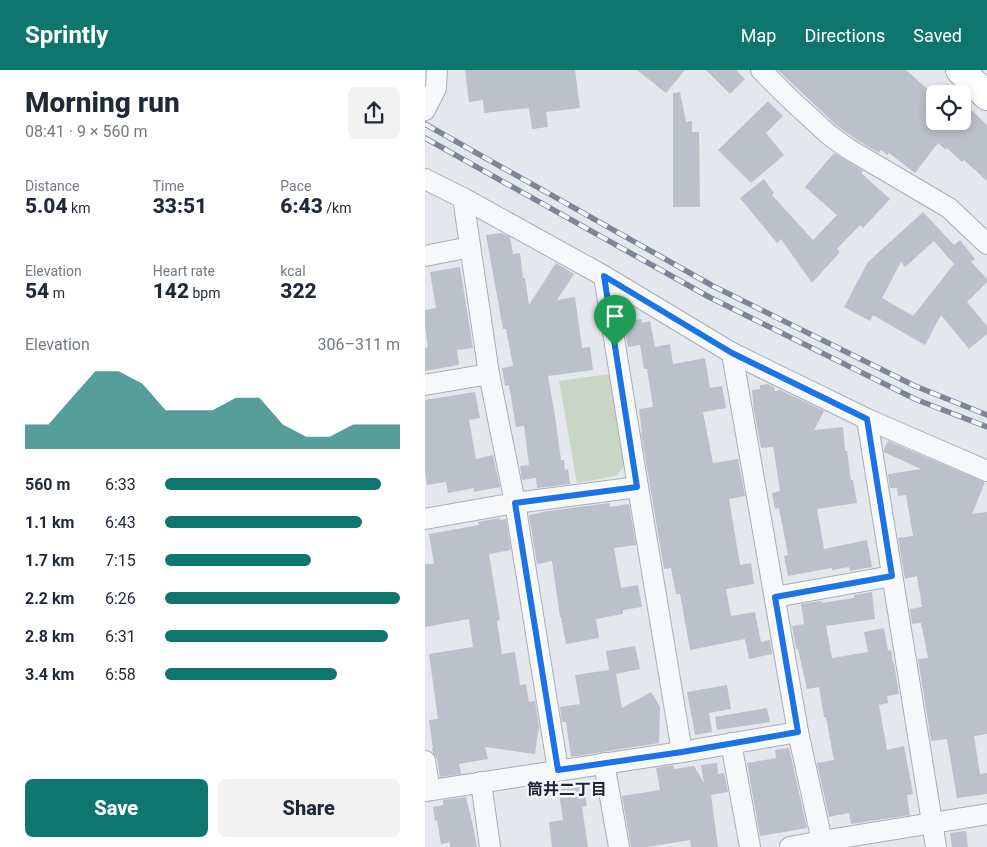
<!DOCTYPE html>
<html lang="en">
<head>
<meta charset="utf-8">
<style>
  body { margin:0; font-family:Roboto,"Noto Sans JP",sans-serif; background:#f2f2f3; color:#1f2937; height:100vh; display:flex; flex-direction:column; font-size:19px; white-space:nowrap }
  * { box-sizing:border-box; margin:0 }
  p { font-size:16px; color:#747a83 }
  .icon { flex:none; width:28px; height:28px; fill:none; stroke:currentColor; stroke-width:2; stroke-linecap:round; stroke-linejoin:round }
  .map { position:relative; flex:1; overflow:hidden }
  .panel { display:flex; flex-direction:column; background:#fff; width:425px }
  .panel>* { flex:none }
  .tools { position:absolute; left:501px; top:15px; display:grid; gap:10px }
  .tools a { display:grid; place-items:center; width:45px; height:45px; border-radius:8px; background:#fff; box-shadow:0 2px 8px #0003; font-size:25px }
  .pin { position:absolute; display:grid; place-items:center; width:42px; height:42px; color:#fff; margin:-51px -21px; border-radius:50% 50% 50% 0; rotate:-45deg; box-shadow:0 0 5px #0007 }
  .pin .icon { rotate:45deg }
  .round { display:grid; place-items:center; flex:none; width:52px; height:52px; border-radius:8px; background:#f2f2f3 }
  .head { display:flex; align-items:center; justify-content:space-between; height:85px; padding:0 25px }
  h1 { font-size:28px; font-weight:800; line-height:38px }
  .figures { display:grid; grid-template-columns:repeat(3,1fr); gap:8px; height:85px; padding:5px 25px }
  .figures div { display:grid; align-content:center }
  .figures b { font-size:21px; font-weight:800 }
  .figures small { font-size:14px; font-weight:400 }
  .figures p { font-size:14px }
  .chart { height:140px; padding:10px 25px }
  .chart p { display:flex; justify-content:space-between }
  .chart svg { width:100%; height:90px; margin-top:5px; fill:#0f766e; opacity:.7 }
  .primary-button { display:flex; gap:10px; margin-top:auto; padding:10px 25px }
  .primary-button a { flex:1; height:58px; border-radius:8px; background:#0f766e; color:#fff; font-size:20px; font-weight:800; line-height:58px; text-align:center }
  .primary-button a+a { background:#f2f2f3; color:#1f2937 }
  ul { padding:0 25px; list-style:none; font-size:16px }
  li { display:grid; grid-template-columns:80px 60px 1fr; align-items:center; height:38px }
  li i { height:12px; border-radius:6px; background:#0f766e }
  header { display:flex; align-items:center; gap:30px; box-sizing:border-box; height:70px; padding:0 25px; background:#0f766e; color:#fff }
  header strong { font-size:24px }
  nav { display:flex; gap:28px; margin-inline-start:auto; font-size:18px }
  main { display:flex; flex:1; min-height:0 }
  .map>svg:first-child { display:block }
</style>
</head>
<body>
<header>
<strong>Sprintly</strong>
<nav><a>Map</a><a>Directions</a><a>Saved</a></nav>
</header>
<main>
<section class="panel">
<div class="head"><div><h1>Morning run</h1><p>08:41 · 9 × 560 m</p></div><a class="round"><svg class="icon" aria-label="share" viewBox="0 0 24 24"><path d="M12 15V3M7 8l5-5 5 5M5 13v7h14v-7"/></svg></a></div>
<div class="figures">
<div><p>Distance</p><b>5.04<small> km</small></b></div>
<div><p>Time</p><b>33:51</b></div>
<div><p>Pace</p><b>6:43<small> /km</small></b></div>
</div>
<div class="figures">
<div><p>Elevation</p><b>54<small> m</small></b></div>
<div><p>Heart rate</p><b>142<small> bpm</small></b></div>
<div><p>kcal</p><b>322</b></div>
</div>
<div class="chart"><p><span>Elevation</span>306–311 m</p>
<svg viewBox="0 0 160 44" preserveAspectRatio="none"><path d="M0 44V32L10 32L20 19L30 6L40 6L50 12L60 25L70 25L80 25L90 19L100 19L110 32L120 38L130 38L140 32L150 32L160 32V44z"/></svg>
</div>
<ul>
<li><b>560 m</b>6:33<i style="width:92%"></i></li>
<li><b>1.1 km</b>6:43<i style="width:84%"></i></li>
<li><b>1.7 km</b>7:15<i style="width:62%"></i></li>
<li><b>2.2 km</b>6:26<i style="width:100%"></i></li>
<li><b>2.8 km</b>6:31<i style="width:95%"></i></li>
<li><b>3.4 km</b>6:58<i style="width:73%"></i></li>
</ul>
<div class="primary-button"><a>Save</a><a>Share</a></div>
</section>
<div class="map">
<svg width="562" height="777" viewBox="0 0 562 777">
  <rect width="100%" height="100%" fill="#e4e7ec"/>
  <!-- green -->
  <path fill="#c9d6c5" d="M184,304L200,395L191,406L152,413L134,311Z"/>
  <!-- building -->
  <g fill="#bbc0ca" fill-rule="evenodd">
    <path d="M40,0H150L155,38L121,42L123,57L107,59L104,38L59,43L58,30L44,32Z"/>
    <path d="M212,0H260L241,23Z"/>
    <path d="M281,0H311L320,9L305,24Z"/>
    <path d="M353,0H481L510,26V51H538V32L562,55V111L539,90L537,92L522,78L521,80L513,73L490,103L464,83L462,85L456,80L454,83L429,68L411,55Z"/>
    <path d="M255,22L261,52L267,51V62H274L275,137H248V23Z"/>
    <path d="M343,31L358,46L341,63L359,85L326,113L293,80Z"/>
    <path d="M409,83L438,101L436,103L465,129L438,158L435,155L412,179L415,182L387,213L356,169L352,173L315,128L339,109L349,123L347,125L388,170L412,145L380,117Z"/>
    <path d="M498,142L529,175L535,170L550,189L546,192L562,209V212L542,232L562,256V264L544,279L516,245L500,275L448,245L445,251L419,237L443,192ZM509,171L529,194L488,246L457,228L476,192L480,197Z"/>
    <path d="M76,163L85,167L88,184L95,183L98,208H100L104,235L131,193L149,204L132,230L150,227L157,278L165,277L168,300L123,306L130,346L136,390H139L140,400L143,399L145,414L112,418L111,408L97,410L95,396L104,395L99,356L91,357L84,315L80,316L77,298L88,296L81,259H78L61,165Z"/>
    <path d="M35,197L48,278L32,280L34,295L0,301V278L3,277L0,256V240L11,238L5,202Z"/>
    <path d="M216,249L217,253L225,251L230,277L245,274L248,294L280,288L285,318L297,316L301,338L278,342L288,393L313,389L320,426L304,429L315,495L326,493L329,514L301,519L306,546L330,542L336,572L345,570L347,584L324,589L320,569L265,580L255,524H251L246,498L239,499L216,363H217L214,339L228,337L222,299H219L215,275L203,277L198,252Z"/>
    <path d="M343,314L349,317L350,321L355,320L399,341L389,360L418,357L420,381H422L426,410H428L432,433L392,439L399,479L442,470L447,497L425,501L424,497L407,500V498L363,506L359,486L363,485L354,438L350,439L347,423L355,421L349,382L348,377L336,378L329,341L327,320L335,319V315Z"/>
    <path d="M50,322L55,348L44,350L51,389L68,385L75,417L49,422V418L23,423L21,412L2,415L0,402V330Z"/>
    <path d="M463,371L560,412L547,444L562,442V664L549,666L555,704L562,703V724L532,728L522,669L506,671L493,589L503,588L496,553L487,554L485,539L497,537L492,506L480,509L473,468L488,466L481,425L473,426L472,418H465L463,404L496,399L459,382V379Z"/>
    <path d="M184,433L185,437L204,434L211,475L189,478L196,518L213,515L217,537L198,540V544L171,549L174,568L141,574L136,547H135L127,491L112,494L104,445L116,443V442Z"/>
    <path d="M75,448V450L81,449L86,480L64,484L75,550L72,551L77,584L90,582L95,615L101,614L104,632L110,631L114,656L110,684L60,677L63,689L34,694L36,704L15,707L12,689L8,683L7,678H8L4,650L13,649L4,584L48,577L44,549L0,557V494H9L4,464L54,455L53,452Z"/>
    <path d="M447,522L450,549L401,556L407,588L443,582L439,562L459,558L463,581L466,580L468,593H469L474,624L462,626L463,633L454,635L462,680L479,676L488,724L482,725L485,745L426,754L424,743L404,747L392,693L409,690L401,647H399L394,617L382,619L373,579H371L367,556L379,554L376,534L396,531V533L429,528V525Z"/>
    <path d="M210,576L215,599L191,604L197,638L226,622L235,637L234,673L146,687L141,652H137L135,637L155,634L150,605L184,600L181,581Z"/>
    <path d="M302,615L306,639L284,643L287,662L270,665L262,622Z"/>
    <path d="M342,638L345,652L292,660L290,647Z"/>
    <path d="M364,678L382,758L335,766L322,693L351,688L350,680Z"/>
    <path d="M292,693L293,704L299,703L303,722L286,725L293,777H266L265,770L222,777H206L197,726L235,720L231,698L248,695L249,699L269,696L279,713L276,695Z"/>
    <path d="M158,712L162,736L157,737L163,777H127L124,752L138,750L133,716Z"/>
    <path d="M41,727L48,756L52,777H25V772L16,774L12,750L10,751L8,737L18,735V730Z"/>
    <path d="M541,761L543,777H527L525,763Z"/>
  </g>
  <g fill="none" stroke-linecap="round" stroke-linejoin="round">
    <!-- minor casing -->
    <g stroke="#a9aeb7" stroke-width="22">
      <g id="minor">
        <path d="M336,0L364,28L403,64L422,78L524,138L562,174"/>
        <path d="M0,40L11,18L12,0"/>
        <path d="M0,109L38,128L64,304L90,433L133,700"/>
        <path d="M38,128L179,206L307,283L442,349L562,401"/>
        <path d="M0,186L45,177"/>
        <path d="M179,206L213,417L257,682"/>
        <path d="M307,283L373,662L397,771L562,744"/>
        <path d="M0,315L64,304"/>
        <path d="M442,349L511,777"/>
        <path d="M0,449L90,433L213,417"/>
        <path d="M350,527L467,506"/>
        <path d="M306,673L325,777"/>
        <path d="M0,691L5,720"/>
        <path d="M179,693L194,777"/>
        <path d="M56,712L65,777"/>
        <path d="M0,721L257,682L373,662"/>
        <path d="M365,777L397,771"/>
      </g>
    </g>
    <!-- primary casing -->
    <g stroke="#a3abb8" stroke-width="30">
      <path id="primary" d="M535,0L562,26"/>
    </g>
    <!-- minor -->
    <use href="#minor" stroke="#f7f8fa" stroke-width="20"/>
    <!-- primary -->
    <use href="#primary" stroke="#fff" stroke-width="28"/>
    <!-- rail casing -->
    <g stroke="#7d8696" stroke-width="5.5">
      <g id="rail">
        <path d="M0,54L288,216L490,316L562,345"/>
        <path d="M0,68L284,227L490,329L562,357"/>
      </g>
    </g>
    <!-- rail -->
    <use href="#rail" stroke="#f4f6f9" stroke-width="4" stroke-dasharray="11" stroke-linecap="butt"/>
  </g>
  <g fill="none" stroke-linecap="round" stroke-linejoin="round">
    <!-- route casing -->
    <g stroke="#fff" stroke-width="10">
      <path id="route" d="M179,206L307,283L442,349L467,506L350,527L373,662L257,682L133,700L90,433L212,417Z"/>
    </g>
    <!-- route -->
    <use href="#route" stroke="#1a73e8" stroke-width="6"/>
  </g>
  <g text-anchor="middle" stroke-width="5" stroke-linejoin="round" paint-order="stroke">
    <!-- neighbourhood labels -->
    <g font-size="16" font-weight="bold" fill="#1d2536" stroke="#f4f6f9">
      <text x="142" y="725">筒井二丁目</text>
    </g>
  </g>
</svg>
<div class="tools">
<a><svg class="icon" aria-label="locate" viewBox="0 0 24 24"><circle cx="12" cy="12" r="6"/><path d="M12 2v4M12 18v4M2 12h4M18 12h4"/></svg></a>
</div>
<div class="pin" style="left:190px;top:276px;background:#1e9e55"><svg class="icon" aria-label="arrive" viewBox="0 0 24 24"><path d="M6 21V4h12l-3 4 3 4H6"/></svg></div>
</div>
</main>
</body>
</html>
